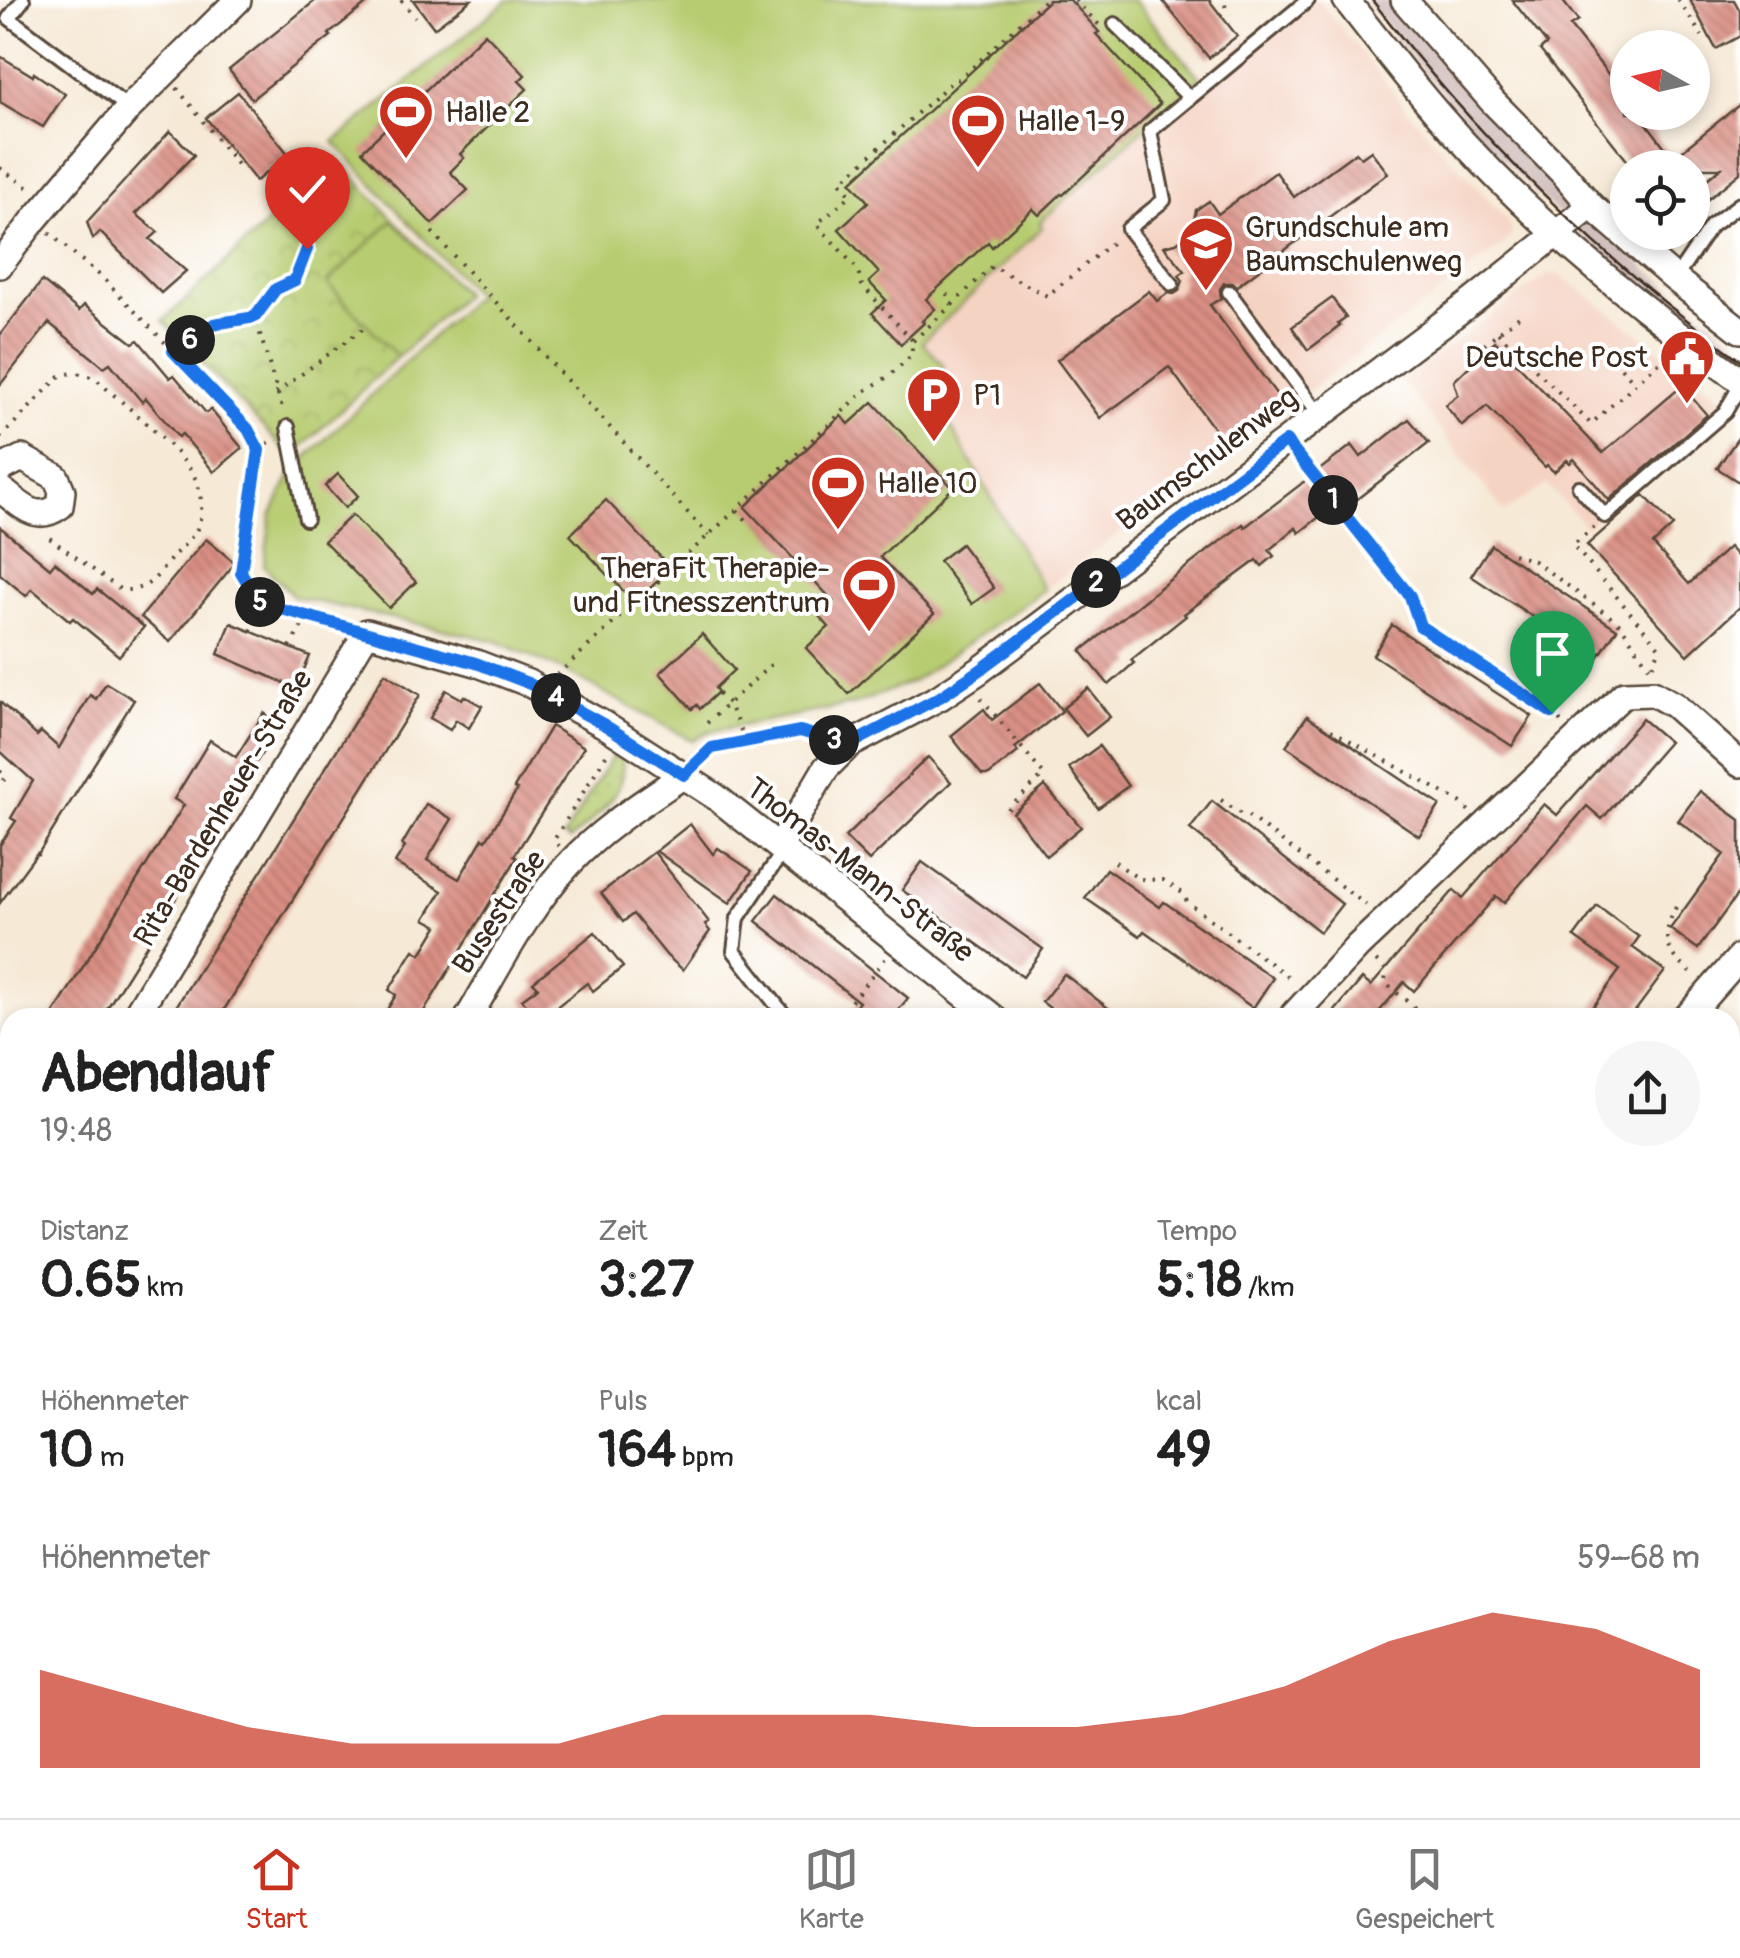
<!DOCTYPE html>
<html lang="de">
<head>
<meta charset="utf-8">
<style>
  body { margin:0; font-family:Pangolin,sans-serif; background:#f6f6f6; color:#222; height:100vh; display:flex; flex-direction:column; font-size:38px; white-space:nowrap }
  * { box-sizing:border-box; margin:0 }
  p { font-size:32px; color:#767676 }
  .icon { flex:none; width:55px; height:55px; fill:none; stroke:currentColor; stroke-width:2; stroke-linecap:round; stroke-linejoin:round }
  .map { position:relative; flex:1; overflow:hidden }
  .panel { position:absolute; left:0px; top:1008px; width:1740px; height:812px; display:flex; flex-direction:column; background:#fff; border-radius:30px 30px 0 0; box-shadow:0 5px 15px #0003 }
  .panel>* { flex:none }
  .needle { width:65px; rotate:278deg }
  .buttons { position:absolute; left:1610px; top:30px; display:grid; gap:20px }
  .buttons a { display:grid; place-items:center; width:100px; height:100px; border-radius:50%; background:#fff; box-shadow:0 5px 15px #0003; font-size:50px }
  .pin { position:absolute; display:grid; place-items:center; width:85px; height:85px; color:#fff; margin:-102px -42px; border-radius:50% 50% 50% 0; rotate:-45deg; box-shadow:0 0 10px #0007 }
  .pin .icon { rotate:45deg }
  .km { position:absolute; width:50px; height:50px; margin:-25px; border-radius:50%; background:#222; color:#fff; font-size:28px; line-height:50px; text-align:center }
  .round { display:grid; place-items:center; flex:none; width:105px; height:105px; border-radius:52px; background:#f6f6f6 }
  .overview { display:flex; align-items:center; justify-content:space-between; height:170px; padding:0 40px }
  h1 { font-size:55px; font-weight:700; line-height:75px }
  .stats { display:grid; grid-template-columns:repeat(3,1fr); gap:15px; height:170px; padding:10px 40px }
  .stats div { display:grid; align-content:center }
  .stats b { font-size:50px; font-weight:700 }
  .stats small { font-size:28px; font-weight:400 }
  .stats p { font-size:28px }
  .chart { height:280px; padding:20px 40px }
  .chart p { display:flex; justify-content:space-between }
  .chart svg { width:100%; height:180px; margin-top:10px; fill:#c8321e; opacity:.7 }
  .dock { display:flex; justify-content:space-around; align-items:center; height:140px; border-top:2px solid #e0e0e0; background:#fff; font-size:28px; color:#767676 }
  .dock a { display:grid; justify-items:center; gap:5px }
  .dock .on { color:#c8321e }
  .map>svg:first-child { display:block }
</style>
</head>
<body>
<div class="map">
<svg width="1740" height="1818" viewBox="0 0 1740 1818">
  <defs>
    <pattern id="grass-dots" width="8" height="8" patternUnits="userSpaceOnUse" patternTransform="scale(2.5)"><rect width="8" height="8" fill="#b7cc71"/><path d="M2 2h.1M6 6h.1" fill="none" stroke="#9eaf61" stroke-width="1.8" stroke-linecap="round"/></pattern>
    <pattern id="park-crowns" width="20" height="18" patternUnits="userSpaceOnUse" patternTransform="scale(2.5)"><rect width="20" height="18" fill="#b7cc71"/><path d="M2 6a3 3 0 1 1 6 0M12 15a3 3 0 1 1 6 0" fill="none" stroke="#9eaf61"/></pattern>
    <pattern id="building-back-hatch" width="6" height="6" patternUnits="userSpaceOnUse" patternTransform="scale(2.5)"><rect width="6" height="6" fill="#da8f84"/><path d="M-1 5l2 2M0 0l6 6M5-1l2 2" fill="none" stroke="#b2756b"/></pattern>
  </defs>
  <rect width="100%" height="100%" fill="#fff"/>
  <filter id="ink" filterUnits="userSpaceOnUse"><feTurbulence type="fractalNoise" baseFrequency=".01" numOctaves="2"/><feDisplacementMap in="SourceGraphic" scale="20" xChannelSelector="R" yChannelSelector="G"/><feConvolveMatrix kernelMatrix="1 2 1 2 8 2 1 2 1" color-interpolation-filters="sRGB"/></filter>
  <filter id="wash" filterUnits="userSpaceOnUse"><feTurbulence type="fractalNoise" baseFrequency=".0048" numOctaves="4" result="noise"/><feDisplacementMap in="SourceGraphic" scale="40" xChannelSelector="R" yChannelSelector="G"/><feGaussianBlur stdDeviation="2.25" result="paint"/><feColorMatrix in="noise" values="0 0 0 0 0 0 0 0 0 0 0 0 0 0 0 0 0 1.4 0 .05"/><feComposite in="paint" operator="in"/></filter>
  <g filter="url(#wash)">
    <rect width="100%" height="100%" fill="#f6e9d5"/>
    <!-- built -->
    <g fill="#f5d3c2">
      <path d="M1296,0H1318L1426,132L1507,220L1512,233L1504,244L1044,590L926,383L922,342L1042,228L1039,222L1169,103Z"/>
      <path d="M1550,273L1561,275L1729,402L1586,527L1547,484L1504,512L1402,380Z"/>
    </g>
    <!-- railway -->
    <path fill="#d1c0bd" d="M1366,0H1390L1484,112L1556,187L1608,237L1740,344V365L1659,304L1535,193L1472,127L1404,49Z"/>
    <!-- grass -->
    <path fill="url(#grass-dots)" stroke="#797b48" stroke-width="2.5" d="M613,755L622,760C627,796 594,818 570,840L564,836Z"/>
    <!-- park -->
    <path fill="url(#park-crowns)" stroke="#797b48" stroke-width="2.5" d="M336,158L464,294L291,457L163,321Z"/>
    <!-- pitch -->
    <g fill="#b7cc71" stroke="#797b48" stroke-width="2.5">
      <path d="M508,0H1134L1200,78L1040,222L1042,228L922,342L944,366L926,383L1044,590L914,681L855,704L707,732L693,741L563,670L496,641L295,597L264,566L271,516L293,470L476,295L334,142Z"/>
      <path d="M393,220L464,294L398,357L327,283Z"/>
    </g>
    <g id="blocks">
      <!-- building -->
      <g fill="url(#building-back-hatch)">
        <path d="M316,0H371L329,34L331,36L252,99L229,70Z"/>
        <path d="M413,0H471L434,28Z"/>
        <path d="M1049,0H1070L1099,32L1096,34L1160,104L1063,195L1061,194L1039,215L1033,209L992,247L988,242L926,299L935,309L922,321L924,323L901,344L872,313L886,300L869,282L879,273L839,229L868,202L851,182Z"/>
        <path d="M1162,0H1209L1237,36L1209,58Z"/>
        <path d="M1512,0H1562L1578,21L1570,26L1628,99V112H1638L1673,158L1740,104V173L1692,212V191L1721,168H1633L1540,50L1547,44Z"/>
        <path d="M1690,0H1734L1740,11V36L1716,49Z"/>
        <path d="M485,33L525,75L519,81L527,89L460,154L464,158L450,172L468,190L432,224L362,151Z"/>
        <path d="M0,56L33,76L34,73L65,94L43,127L0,102Z"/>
        <path d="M238,92L289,155L256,181L206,118Z"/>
        <path d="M170,131L194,155L136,214L158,232L150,239L186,271L161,293L100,232L93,239L87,222Z"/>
        <path d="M1371,151L1388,173L1237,286L1232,283H1224L1220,289L1221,298L1210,305L1280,399L1223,441L1169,367L1100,418L1057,360L1149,291L1157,301L1168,293L1174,294L1179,291L1183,281L1179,275L1185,271L1164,246L1176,243L1188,235L1193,225L1196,210L1209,201L1218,214L1276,172L1294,197L1356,152L1361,158Z"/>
        <path d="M42,281L79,311L84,305L133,343L138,340L170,378L174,375L206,413L211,410L242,448L214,472L182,434L178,437L146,398L142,402L110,363L104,367L49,323L0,385V335Z"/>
        <path d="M1332,298L1346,318L1338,324L1340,326L1308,350L1292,327Z"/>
        <path d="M1495,341L1603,453L1682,386L1707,415L1609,500L1574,459L1570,463L1567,460L1554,472L1547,465L1545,467L1487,406L1462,426L1445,405L1458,395L1454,381Z"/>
        <path d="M873,402L953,488L880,557L934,614L849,694L806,648L829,627L818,615L833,601L745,507L841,416L849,424Z"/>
        <path d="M1409,419L1429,443L1357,499L1352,494L1348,497L1347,495L1299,533L1296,528L1269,550L1274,556L1262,566L1257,560L1184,614L1186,616L1131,660L1134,663L1109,685L1081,651L1167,582L1243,524L1245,527L1352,445L1361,457Z"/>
        <path d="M1740,435V483L1717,468Z"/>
        <path d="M338,474L358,496L345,508L325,486Z"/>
        <path d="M1644,495L1673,526L1653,544L1689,584L1729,547L1740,559V607L1688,655L1587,545Z"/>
        <path d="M606,500L671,568L635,603L570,535Z"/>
        <path d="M352,515L416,582L389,608L324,541Z"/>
        <path d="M0,527L50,568L55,562L93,594L97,589L144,627L119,656L73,618L70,621L32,589L26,596L0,574Z"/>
        <path d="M206,539L235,563L170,642L141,617Z"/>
        <path d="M961,544L994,588L972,604L939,561Z"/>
        <path d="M1491,545L1617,629L1597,659L1471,576Z"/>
        <path d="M231,623L310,656L296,688L218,654Z"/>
        <path d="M1392,625L1532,716L1512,746L1373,655Z"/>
        <path d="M702,634L734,670L715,688L718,692L700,709L697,705L692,709L660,673Z"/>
        <path d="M385,673L420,695L285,912L219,1018H169Z"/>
        <path d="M106,683L134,700L38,854L37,853L0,903V845L16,821L11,818L33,781L0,751V702L37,736L41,732L59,748L90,695L96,699Z"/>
        <path d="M1040,683L1062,711L1015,748L1018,752L989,775H982L951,736L984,709L992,720Z"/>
        <path d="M1088,688L1110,717L1086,736L1063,708Z"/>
        <path d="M446,690L462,699L464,696L482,706L469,728L456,720L450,730L430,718Z"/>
        <path d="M264,713L280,724L257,761L255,760L205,841L210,844L101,1018H51L184,805L174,799L210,740L236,757Z"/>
        <path d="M1307,716L1440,805L1419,836L1286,746Z"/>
        <path d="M1642,719L1669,742L1602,819L1587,806L1504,903L1496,896L1414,991L1404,982L1374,1018H1329L1362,979L1371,986L1454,890L1463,898L1544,804L1557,815Z"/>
        <path d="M551,726L584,747L514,856L517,858L420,1018H382L396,995L389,990L414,950L421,954L438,926L425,919L442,891L395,863L405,847L402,845L426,804L452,819L427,860L459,879L483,838L486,840L517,790L514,788Z"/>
        <path d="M1099,746L1128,786L1098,808L1069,768Z"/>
        <path d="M928,757L951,782L869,861L845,837Z"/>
        <path d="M1045,786L1081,827L1046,856L1013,813Z"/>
        <path d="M1700,791L1740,820V891L1698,949L1670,929L1724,854L1678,821Z"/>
        <path d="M1212,801L1342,904L1320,932L1190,829Z"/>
        <path d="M690,824L713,854L718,848L752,871L730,903L656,851Z"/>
        <path d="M654,852L709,922L705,925L710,931L683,970L667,956L633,914L623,922L601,893Z"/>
        <path d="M922,862L1043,949L1023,977L902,890Z"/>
        <path d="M1106,869L1160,907L1164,902L1273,978L1253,1008L1144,931L1140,936L1085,898Z"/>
        <path d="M777,894L908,998L892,1018H846L859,1002L756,921Z"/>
        <path d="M1597,906L1639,937L1632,947L1665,971L1630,1018H1585L1620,970L1574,937Z"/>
        <path d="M595,932L623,967L593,991L587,983L555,1008L562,1018H536L522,999L538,987L533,982Z"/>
        <path d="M1064,974L1121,1018H1063L1042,1002Z"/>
      </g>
    </g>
  </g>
  <g filter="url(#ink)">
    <use href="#blocks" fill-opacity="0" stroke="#574739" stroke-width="2.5"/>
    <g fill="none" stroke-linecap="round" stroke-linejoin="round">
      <!-- service casing -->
      <g stroke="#574739" stroke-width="18">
        <g id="service">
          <path d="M23,0L9,18L129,108"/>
          <path d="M1115,24L1190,98"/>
          <path d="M1675,279L1711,226L1740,204"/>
          <path d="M1172,284L1128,229L1164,200L1150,131L1308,0"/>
          <path d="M1229,292L1320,415"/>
          <path d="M288,427L306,519"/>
          <path d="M1579,487L1605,516L1725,412L1740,386"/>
          <path d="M784,850L738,918L734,951L786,1017"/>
          <path d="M1606,1810L1615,1818"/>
        </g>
      </g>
      <!-- minor casing -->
      <g stroke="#574739" stroke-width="30">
        <g id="minor">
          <path d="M1346,0C1384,48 1421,97 1463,142C1545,231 1642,310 1740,380"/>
          <path d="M1404,0L1493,102L1564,174L1591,206L1675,279L1740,330"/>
          <path d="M0,265L34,220L129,108L238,0"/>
          <path d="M0,469L22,458L56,477L62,491L60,506C35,524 21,504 0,489"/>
          <path d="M780,846L826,768L849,745L940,697L979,671L1474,300L1591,206"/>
          <path d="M134,1018L367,632L476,663L528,683L603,724L716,797L994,1018"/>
          <path d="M468,1018C499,966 527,909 569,864C602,828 644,802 684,775"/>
          <path d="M1291,1018L1358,946L1624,694L1653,693L1674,705L1740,764"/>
          <path d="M1686,1018L1740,957"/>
          <path d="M0,1240L10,1223"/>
          <path d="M0,1326L10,1332"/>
          <path d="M1730,1607L1740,1615"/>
          <path d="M0,1782L10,1766"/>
          <path d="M70,1810L87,1818"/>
          <path d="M897,1810L905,1818"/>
          <path d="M1168,1818L1172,1810"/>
        </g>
      </g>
      <!-- path -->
      <g stroke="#574739" stroke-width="4" stroke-dasharray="2.5 8" stroke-linecap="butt">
        <path d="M401,0L415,17"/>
        <path d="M1075,0L1100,26"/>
        <path d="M1678,0L1702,36"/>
        <path d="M1220,15L1226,9L1224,0"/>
        <path d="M177,88L239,167"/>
        <path d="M0,168L29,188"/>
        <path d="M432,232L709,536"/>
        <path d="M49,233L103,278L248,429L259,450L241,573L260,603L345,626"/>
        <path d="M952,305L992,266L1047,296L1114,241"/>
        <path d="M255,317L276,289L295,281L307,249"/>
        <path d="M1498,332L1591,424L1668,354"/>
        <path d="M913,341L952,305L944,288"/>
        <path d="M1484,344L1519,316"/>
        <path d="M175,349L214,324L255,317L283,411"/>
        <path d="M1621,368L1635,383"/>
        <path d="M276,393L368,325"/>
        <path d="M0,438L60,376C75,371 83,373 97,380C121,402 183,451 195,478C202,493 204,516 196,531C191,539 182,547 175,554C157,575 151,591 121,590L48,537"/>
        <path d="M259,450L275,438"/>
        <path d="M1298,457L1410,596L1420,625L1552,713L1561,722"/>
        <path d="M737,510L751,525"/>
        <path d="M1594,527L1573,545L1660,648L1651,669"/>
        <path d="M1513,554L1534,561L1620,624L1652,671"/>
        <path d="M251,631L265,605"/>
        <path d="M290,647L307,617"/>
        <path d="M557,675L865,391L889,376L911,356L913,341L861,284L858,270L817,224L851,195L841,182L954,80L960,79L1045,0"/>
        <path d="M718,694L728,703L746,741"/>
        <path d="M981,698L1044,775L1007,810"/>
        <path d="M707,723L774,662"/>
        <path d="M1331,730L1460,802L1469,811"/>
        <path d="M698,761L712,748L800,731L826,738"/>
        <path d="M0,771L6,778L0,784"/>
        <path d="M1221,800L1241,814L1247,815L1366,905"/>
        <path d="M559,846L554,840L608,752"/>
        <path d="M1115,862L1139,879L1163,880L1184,894L1187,902L1294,981"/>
        <path d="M1676,907C1658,942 1668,953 1696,977"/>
        <path d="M1376,961L1386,970L1385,983L1427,1018"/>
        <path d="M838,1018L885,959"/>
        <path d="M0,1468L10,1474"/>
        <path d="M437,1818L441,1810"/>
      </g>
      <!-- service -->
      <use href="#service" stroke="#fff" stroke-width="12"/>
      <!-- minor -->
      <use href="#minor" stroke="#fff" stroke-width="25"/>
      <!-- tram -->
      <g stroke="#3b2a1e" stroke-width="2.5">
        <path d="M1372,0C1477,137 1600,259 1740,360"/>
        <path d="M0,1782L10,1787"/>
        <path d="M82,1810L99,1818"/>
      </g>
    </g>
  </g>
  <g fill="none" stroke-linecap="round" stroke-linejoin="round" filter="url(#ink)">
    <!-- route casing -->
    <g stroke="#fff" stroke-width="20">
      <path id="route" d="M307,249L295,280L276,289L255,317L214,324L173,351L248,429L259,450L241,572L260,603L476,663L528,683L603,724L684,775L712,748L800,731L849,745L940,697L979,671L1286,441L1410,596L1420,626L1552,713"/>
    </g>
    <!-- route -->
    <use href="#route" stroke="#1a73e8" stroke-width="12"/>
  </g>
  <!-- icons -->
  <defs>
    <g id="stadium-pin" transform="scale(2.875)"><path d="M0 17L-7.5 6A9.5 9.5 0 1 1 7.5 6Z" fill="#c8321e" stroke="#fff"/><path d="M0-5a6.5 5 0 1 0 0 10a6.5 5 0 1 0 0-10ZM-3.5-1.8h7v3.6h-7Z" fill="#fff"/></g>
    <g id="school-pin" transform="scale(2.875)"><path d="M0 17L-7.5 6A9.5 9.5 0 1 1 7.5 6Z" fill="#c8321e" stroke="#fff"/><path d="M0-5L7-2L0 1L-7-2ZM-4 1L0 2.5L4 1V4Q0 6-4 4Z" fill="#fff"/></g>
    <g id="civic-pin" transform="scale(2.875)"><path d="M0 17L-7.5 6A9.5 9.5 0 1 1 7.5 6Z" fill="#c8321e" stroke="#fff"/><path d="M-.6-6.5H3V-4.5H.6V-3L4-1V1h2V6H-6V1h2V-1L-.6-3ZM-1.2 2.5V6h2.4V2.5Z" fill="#fff"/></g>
    <g id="parking-pin" transform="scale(2.875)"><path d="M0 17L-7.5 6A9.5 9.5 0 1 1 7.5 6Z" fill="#c8321e" stroke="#fff"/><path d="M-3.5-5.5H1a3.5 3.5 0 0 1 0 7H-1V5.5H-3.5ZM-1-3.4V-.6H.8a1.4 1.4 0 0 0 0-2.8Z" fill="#fff"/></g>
  </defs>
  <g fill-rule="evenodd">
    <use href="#stadium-pin" x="406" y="112"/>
    <use href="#stadium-pin" x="978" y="121"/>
    <use href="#school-pin" x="1206" y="244"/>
    <use href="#civic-pin" x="1687" y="357"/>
    <use href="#parking-pin" x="934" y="395"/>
    <use href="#stadium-pin" x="838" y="483"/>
    <use href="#stadium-pin" x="869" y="585"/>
  </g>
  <g text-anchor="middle" stroke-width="8" stroke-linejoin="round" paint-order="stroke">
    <!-- poi labels -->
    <g font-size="30" fill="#3b2a1e" stroke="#fff" text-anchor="start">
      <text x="445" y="122">Halle 2</text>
      <text x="1017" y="131">Halle 1-9</text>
      <text x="1245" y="237">Grundschule am<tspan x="1245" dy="34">Baumschulenweg</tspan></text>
      <text x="1648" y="367" text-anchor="end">Deutsche Post</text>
      <text x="973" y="405">P1</text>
      <text x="877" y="493">Halle 10</text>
      <text x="830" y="578" text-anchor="end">TheraFit Therapie-<tspan x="830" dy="34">und Fitnesszentrum</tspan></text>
    </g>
    <!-- street labels -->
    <g font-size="30" fill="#3b2a1e" stroke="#fff">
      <text transform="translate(1207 459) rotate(-37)" y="10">Baumschulenweg</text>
      <text transform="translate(223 808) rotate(-59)" y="10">Rita-Bardenheuer-Straße</text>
      <text transform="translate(860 870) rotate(38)" y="10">Thomas-Mann-Straße</text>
      <text transform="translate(499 912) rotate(-56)" y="10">Busestraße</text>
    </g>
  </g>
</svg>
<div class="buttons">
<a><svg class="needle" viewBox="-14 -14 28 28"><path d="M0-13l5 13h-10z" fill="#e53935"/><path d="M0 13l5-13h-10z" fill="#767676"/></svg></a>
<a><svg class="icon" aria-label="locate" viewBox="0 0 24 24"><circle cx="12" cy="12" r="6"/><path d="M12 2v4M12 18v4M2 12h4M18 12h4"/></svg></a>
</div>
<div class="pin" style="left:1552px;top:713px;background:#1e9e55"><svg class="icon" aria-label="arrive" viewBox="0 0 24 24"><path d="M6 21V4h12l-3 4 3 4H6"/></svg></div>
<div class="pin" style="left:307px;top:249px;background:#d93025"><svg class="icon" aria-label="check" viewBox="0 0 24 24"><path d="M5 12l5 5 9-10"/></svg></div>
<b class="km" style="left:1333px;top:500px">1</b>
<b class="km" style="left:1096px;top:583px">2</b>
<b class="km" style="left:834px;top:740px">3</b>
<b class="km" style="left:556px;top:698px">4</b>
<b class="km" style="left:260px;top:602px">5</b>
<b class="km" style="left:190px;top:340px">6</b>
<section class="panel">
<div class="overview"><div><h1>Abendlauf</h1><p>19:48</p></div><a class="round"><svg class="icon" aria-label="share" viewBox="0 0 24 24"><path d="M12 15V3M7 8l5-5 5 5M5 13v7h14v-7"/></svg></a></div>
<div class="stats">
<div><p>Distanz</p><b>0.65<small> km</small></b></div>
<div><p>Zeit</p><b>3:27</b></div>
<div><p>Tempo</p><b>5:18<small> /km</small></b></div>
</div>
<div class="stats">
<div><p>Höhenmeter</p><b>10<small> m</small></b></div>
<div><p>Puls</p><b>164<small> bpm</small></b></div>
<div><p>kcal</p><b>49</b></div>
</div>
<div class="chart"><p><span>Höhenmeter</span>59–68 m</p>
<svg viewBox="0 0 160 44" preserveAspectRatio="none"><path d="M0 44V20L10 27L20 34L30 38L40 38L50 38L60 31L70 31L80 31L90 34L100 34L110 31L120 24L130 13L140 6L150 10L160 20V44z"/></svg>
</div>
</section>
</div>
<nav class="dock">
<a class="on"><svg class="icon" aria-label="home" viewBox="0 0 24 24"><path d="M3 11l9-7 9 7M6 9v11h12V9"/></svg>Start</a>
<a><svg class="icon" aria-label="map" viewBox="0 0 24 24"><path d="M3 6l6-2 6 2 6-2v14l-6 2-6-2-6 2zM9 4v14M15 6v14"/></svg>Karte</a>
<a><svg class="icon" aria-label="saved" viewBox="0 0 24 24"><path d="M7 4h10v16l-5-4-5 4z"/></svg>Gespeichert</a>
</nav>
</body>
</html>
